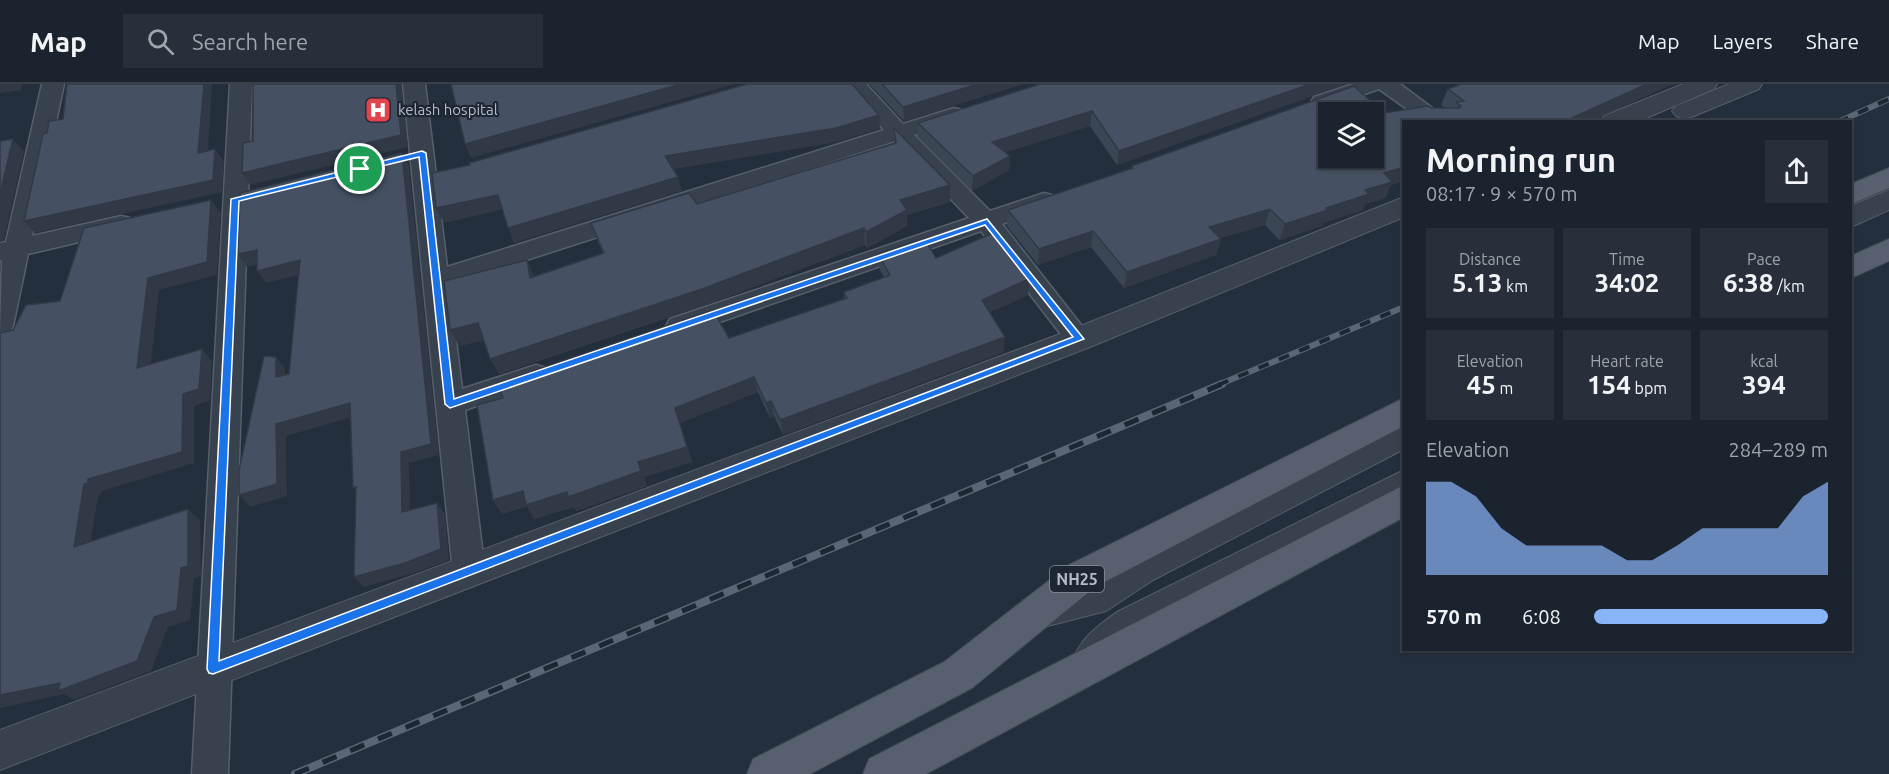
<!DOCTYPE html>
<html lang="en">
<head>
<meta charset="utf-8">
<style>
  body { margin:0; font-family:Ubuntu,sans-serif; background:#282f3a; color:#f1f3f6; height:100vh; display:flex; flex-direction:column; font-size:22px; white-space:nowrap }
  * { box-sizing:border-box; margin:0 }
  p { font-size:20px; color:#a0a4aa }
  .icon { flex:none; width:33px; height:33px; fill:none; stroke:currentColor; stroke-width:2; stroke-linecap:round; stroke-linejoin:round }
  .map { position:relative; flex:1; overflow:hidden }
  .details { position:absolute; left:1402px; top:36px; width:450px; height:531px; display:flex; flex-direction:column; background:#1b232e; border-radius:0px; box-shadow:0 2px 4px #0004,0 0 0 2px #39404a }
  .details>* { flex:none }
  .buttons { position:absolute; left:1318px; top:18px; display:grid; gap:12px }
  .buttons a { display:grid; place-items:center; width:66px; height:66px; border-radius:0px; background:#1b232e; box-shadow:0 2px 4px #0004,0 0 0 2px #39404a; font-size:30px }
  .pin { position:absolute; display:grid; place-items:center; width:51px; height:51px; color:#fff; margin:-26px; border:3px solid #fff; border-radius:50%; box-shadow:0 2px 6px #0007 }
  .round { display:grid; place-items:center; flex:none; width:63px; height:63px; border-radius:0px; background:#282f3a }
  .headline { display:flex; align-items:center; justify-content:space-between; height:102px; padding:0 24px }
  h1 { font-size:33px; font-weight:700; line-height:45px }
  .figures { display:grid; grid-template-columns:repeat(3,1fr); gap:9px; height:102px; padding:6px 24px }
  .figures div { display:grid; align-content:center; border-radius:0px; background:#282f3a; text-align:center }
  .figures b { font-size:26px; font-weight:700 }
  .figures small { font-size:16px; font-weight:400 }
  .figures p { font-size:16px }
  .chart { height:168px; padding:12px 24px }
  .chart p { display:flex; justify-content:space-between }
  .chart svg { width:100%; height:108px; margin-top:6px; fill:#8ab4f8; opacity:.7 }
  ul { padding:0 24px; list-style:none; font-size:20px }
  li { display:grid; grid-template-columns:96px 72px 1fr; align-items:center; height:45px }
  li i { height:15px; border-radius:8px; background:#8ab4f8 }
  header { display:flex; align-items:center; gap:36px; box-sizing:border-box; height:84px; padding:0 30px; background:#1b232e; border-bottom:2px solid #39404a }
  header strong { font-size:28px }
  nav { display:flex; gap:33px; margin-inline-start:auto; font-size:21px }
  .search { width:420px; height:54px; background:#282f3a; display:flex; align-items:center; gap:15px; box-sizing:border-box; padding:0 21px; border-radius:0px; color:#a0a4aa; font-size:22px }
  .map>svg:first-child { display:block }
</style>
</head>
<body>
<header>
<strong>Map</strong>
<div class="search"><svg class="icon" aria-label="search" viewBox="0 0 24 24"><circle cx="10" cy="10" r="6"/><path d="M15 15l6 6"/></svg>Search here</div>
<nav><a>Map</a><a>Layers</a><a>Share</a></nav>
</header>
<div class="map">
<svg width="1889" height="690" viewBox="0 0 1889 690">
  <rect width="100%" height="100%" fill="#242f3e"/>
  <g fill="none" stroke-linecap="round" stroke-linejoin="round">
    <!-- minor casing -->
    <g stroke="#565f6c" stroke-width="3">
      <g id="minor">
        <path d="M42,0H64L32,152L121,132L130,134L133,140L130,146L28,170L13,242L9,249L0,252L2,176L0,177V159L6,158Z"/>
        <path d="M230,0H252L228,690H192Z"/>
        <path d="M403,0H425L447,183L884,46L843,0H866L903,40L954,24L962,26L965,31L962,36L914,51L990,127L1044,109L1052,111L1056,117L1052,123L1002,140L1092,255L1088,262L1079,265L1070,262L981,147L688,249L679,252L670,249L666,242L670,235L969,134L895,57L449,201L462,305L536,281L546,284L550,291L546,298L465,326L485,488L480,498L469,502L458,498L453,488Z"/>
        <path d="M1353,0H1400L1451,38H1425L1379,5L1322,25L1314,23L1311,18L1314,13Z"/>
      </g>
    </g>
    <!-- tertiary casing -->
    <g stroke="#565f6c" stroke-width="2">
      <g id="tertiary">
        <path d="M1683,0H1717L1714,5L1637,38H1601L1604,32Z"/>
        <path d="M1729,0H1762L1759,5L1694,32L1685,35L1676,32L1672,27L1676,22Z"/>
        <path d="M1889,106V126L1851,143V122Z"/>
        <path d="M1404,113V133L1090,263L0,686V646L1068,247Z"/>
        <path d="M1404,336V365L1153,496L1106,527L1036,545L1023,540L1017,528L1023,516L1085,500L1127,474Z"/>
        <path d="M1404,386V416L1143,552L1114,576L1104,592L1090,597L1076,592L1071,579C1082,553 1095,544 1117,528Z"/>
      </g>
    </g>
    <!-- primary casing -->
    <g stroke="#414a57" stroke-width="2">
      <g id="primary">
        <path d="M1889,84V104L1851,120V100Z"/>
        <path d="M1889,155V177L1851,194V172Z"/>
        <path d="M1404,314V342L1095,503L972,604L810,690H747L753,675L944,578L1069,481Z"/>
        <path d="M1404,401V433L926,690H863L869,675Z"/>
      </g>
    </g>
    <!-- minor -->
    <use href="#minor" fill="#38414e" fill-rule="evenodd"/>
    <!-- tertiary -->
    <use href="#tertiary" fill="#38414e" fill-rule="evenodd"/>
    <!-- primary -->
    <use href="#primary" fill="#56606e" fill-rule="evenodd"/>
    <!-- rail-far1 casing -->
    <g stroke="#5a6575" stroke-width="6">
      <g id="rail-far1">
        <path d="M1838,38L1889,15"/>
        <path d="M1218,301L1404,223"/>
      </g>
    </g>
    <!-- rail casing -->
    <g stroke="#5a6575" stroke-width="8">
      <path id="rail" d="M295,690L1222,300"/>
    </g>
    <!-- rail-far1 -->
    <use href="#rail-far1" stroke="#1d2633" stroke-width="4" stroke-dasharray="11" stroke-linecap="butt"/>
    <!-- rail -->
    <use href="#rail" stroke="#1d2633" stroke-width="5" stroke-dasharray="15" stroke-linecap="butt"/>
  </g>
  <!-- wall -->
  <g fill="#3b4654">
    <path d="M869,0H1023L904,37Z"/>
    <path d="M1346,0L1117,81L1090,42L1005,68L1010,72L1009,86L972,107L918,53V39Z"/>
    <path d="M1448,5L1657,7L1589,38H1404V97L1391,101L1385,114L1365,120L1363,126L1323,139L1322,142L1279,156L1265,141L1220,154L1221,155L1216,171L1124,204L1091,163L1038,181L1007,142L1008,126L1131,85L1132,82L1384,29L1432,24H1445L1441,21Z"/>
    <path d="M894,44L950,118L907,131V142L867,164L865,161L706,221L499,290L484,256L459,262L450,246L603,170L591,139L697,120L894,60Z"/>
    <path d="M878,170L936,174L1028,211L990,228L1004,268L783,351L774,332L770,334L758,308L680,339L692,378L644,393L647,402L576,427L574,423L534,435L527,422L502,430L493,416L729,254L844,215V208L884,193L880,186Z"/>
  </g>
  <!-- shaded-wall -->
  <g fill="#303945">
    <path d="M0,0H23L21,6L0,9Z"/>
    <path d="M204,0H212L207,81L198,69Z"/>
    <path d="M396,0H401L408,63L250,101L242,89Z"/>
    <path d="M681,0H735L471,74L465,60Z"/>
    <path d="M978,0H1023L904,37L903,23Z"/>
    <path d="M1310,0H1346L1117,81L1119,67Z"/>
    <path d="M1647,0H1675L1657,7L1589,38H1563Z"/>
    <path d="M1092,27L1090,42L991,73L992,58Z"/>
    <path d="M879,31L880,45L837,58L669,86L665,72Z"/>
    <path d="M13,55L24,68L4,156L0,158V110Z"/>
    <path d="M215,65L224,77L222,108L35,149L24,137Z"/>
    <path d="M402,69L409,82L439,371L409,379L410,439L402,428L401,368Z"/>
    <path d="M1010,72L1009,86L972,107L973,92Z"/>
    <path d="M1404,83V97L1391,101L1385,114L1365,120L1363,126L1323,139L1322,142L1279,156L1285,140L1326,124L1365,106L1384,89Z"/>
    <path d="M678,93L682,107L514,159L508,144Z"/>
    <path d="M950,101V118L907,131V142L867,164L866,148L900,116Z"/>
    <path d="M498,111L504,125L444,139L436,124Z"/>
    <path d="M211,116L221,129L217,191L159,206L149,296L137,284L148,194Z"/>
    <path d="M1270,125L1265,141L1205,159L1209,143Z"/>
    <path d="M864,144L865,161L706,221L499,290L490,275Z"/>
    <path d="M1093,147L1091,163L1038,181L1039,165Z"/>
    <path d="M1221,155L1216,171L1124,204L1127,188Z"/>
    <path d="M257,166L266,178L247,183L238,170Z"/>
    <path d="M300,176L308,189L266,199L257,187Z"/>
    <path d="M527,176L534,192L530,194Z"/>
    <path d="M1029,195L1028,211L981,232L982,216Z"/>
    <path d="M478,239L487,255L459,262L450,246Z"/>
    <path d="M1005,253L1004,268L783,351L780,336Z"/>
    <path d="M202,265L212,277L210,316L194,322V379L102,407L101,411L98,412L88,474L74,463L84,400L183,310Z"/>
    <path d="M276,273L285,285V305L276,293Z"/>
    <path d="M754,293L758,308L680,339L692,378L644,393L647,402L576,427L574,423L534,435L527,422L502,430L493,416L523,407L638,378L675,324Z"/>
    <path d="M771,317L774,332L770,334L766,319Z"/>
    <path d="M350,319L359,331L286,352L287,412L250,423L239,411L276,340Z"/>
    <path d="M437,419L445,430L449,476L414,489L364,503L354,493Z"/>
    <path d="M188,425L200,436L201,492L194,495L190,536L168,543L151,587L74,616L65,610L0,624V611Z"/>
  </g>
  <!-- building -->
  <g fill="#455162" stroke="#303945" stroke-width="1.5" fill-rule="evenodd">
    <path d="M67,0H204L198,69L215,65L213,96L24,137L43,50L47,49L49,37L63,35Z"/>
    <path d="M253,0H396L401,51L242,89L243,59L253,57Z"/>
    <path d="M451,0H681L465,60Z"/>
    <path d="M747,0H852L879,31L836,44L665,72L678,93L508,144L498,111L436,124L432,89L470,81L469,79Z"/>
    <path d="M882,0H978L903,23Z"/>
    <path d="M1040,0H1310L1119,67L1092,27L992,58L1010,72L973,92L918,39Z"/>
    <path d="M1461,0H1647L1563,38H1404V83L1384,89L1392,98L1365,106L1369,110L1326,124L1328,126L1285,140L1270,125L1209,143L1221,155L1127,188L1093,147L1039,165L1008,126L1133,84L1132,82L1354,2L1384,29L1428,22L1432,24H1459L1461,22L1456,18L1464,17L1448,5ZM1329,28H1374V74H1329Z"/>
    <path d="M894,44L950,101L900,116L907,126L866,148L864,144L702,205L490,275L478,239L450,246L444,197L527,176L530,194L604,169L591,139L689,109L697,120L896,59Z"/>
    <path d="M13,55L0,110V57Z"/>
    <path d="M402,69L431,360L401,368L402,428L437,419L441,465L405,479L354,493L356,403L353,404L350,319L276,340L277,400L239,411V386L264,272L276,273V293L289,290L300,176L257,187V166L238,170L240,109Z"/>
    <path d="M211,116L207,178L148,194L137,284L202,265L199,305L183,310L182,368L88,395V399L84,400L74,463L188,425V482L181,484L177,526L154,533L137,577L58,607L60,599L0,611V249L13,246L26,221L60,217L84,144Z"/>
    <path d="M993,149L1029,195L982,216L1005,253L780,336L771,317L766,319L754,293L675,324L687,363L638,378L641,387L568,413L567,408L526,421L523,407L493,416L477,321L503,314L498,299L713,226L729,254L847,214L844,208L890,191L878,170L924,154L936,174Z"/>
  </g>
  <!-- route -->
  <path fill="#1a73e8" stroke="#fff" stroke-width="1.5" fill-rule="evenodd" d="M422,67L426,69L454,315L987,135L1084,255L213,590L209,589L207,585L231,115ZM419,73L445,320L450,324L985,141L1073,253L219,577L239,117Z"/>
  <!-- icons -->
  <defs>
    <g id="hospital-square" transform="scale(1.35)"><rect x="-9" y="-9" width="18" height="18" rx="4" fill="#e0444e" stroke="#1d2633"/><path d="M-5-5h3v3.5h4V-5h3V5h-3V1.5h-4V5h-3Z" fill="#fff"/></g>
  </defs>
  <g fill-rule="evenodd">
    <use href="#hospital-square" x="378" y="26"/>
  </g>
  <g text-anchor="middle" stroke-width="4.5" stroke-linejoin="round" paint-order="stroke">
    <!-- far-poi labels -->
    <g font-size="15" fill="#b4bcc9" stroke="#1d2633" text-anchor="start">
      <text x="398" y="31">kelash hospital</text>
    </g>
    <!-- shield labels -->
    <rect fill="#1d2633" stroke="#878f9c" stroke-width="1.5" x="1050" y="482" width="54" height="26" rx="4.5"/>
    <g font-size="16" font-weight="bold" fill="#b4bcc9">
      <text x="1077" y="501">NH25</text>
    </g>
  </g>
</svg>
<div class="buttons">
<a><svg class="icon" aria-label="layers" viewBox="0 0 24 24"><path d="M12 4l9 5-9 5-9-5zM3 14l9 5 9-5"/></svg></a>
</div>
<div class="pin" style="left:360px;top:85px;background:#1e9e55"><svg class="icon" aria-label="arrive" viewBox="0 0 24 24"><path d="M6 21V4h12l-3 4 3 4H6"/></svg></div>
<section class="details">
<div class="headline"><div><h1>Morning run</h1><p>08:17 · 9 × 570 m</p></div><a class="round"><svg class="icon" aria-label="share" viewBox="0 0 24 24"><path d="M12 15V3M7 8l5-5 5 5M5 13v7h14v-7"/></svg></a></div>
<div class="figures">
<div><p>Distance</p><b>5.13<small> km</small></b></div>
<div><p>Time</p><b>34:02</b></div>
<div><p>Pace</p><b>6:38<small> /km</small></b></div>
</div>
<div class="figures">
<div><p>Elevation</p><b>45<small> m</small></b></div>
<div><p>Heart rate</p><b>154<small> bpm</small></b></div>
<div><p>kcal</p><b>394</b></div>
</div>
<div class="chart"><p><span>Elevation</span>284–289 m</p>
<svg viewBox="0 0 160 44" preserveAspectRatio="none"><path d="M0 44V6L10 6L20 12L30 25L40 32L50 32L60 32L70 32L80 38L90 38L100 32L110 25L120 25L130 25L140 25L150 12L160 6V44z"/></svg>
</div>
<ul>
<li><b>570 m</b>6:08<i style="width:100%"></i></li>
</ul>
</section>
</div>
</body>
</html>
